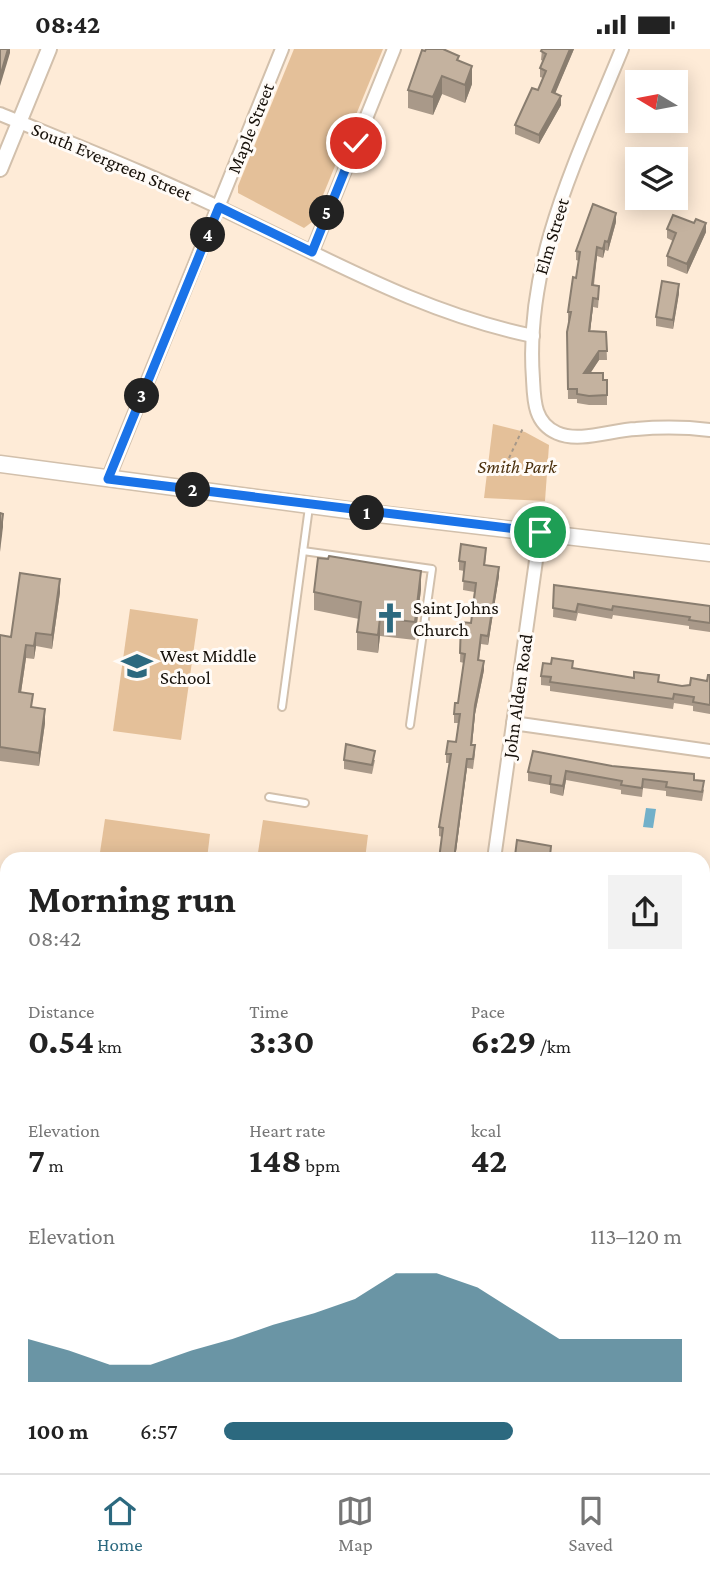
<!DOCTYPE html>
<html lang="en">
<head>
<meta charset="utf-8">
<style>
  body { margin:0; font-family:"Crimson Pro",serif; background:#f2f2f2; color:#222; height:100vh; display:flex; flex-direction:column; font-size:26px; white-space:nowrap }
  * { box-sizing:border-box; margin:0 }
  p { font-size:23px; color:#767676 }
  .icon { flex:none; width:38px; height:38px; fill:none; stroke:currentColor; stroke-width:2; stroke-linecap:round; stroke-linejoin:round }
  .map { position:relative; flex:1; overflow:hidden }
  .sheet { position:absolute; left:0px; top:803px; width:710px; height:621px; display:flex; flex-direction:column; background:#fff; border-radius:21px 21px 0 0; box-shadow:0 4px 18px #0003 }
  .sheet>* { flex:none }
  .needle { width:46px; rotate:280deg }
  .fabs { position:absolute; left:625px; top:21px; display:grid; gap:14px }
  .fabs a { display:grid; place-items:center; width:63px; height:63px; border-radius:0px; background:#fff; box-shadow:0 4px 18px #0003; font-size:35px }
  .pin { position:absolute; display:grid; place-items:center; width:60px; height:60px; color:#fff; margin:-30px; border:4px solid #fff; border-radius:50%; box-shadow:0 2px 7px #0007 }
  .km { position:absolute; width:35px; height:35px; margin:-18px; border-radius:50%; background:#222; color:#fff; font-size:19px; line-height:35px; text-align:center }
  .round { display:grid; place-items:center; flex:none; width:74px; height:74px; border-radius:0px; background:#f2f2f2 }
  .summary { display:flex; align-items:center; justify-content:space-between; height:119px; padding:0 28px }
  h1 { font-size:38px; font-weight:700; line-height:52px }
  .stats { display:grid; grid-template-columns:repeat(3,1fr); gap:10px; height:119px; padding:7px 28px }
  .stats div { display:grid; align-content:center }
  .stats b { font-size:35px; font-weight:700 }
  .stats small { font-size:19px; font-weight:400 }
  .stats p { font-size:19px }
  .chart { height:196px; padding:14px 28px }
  .chart p { display:flex; justify-content:space-between }
  .chart svg { width:100%; height:126px; margin-top:7px; fill:#2c697f; opacity:.7 }
  ul { padding:0 28px; list-style:none; font-size:23px }
  li { display:grid; grid-template-columns:112px 84px 1fr; align-items:center; height:52px }
  li i { height:18px; border-radius:9px; background:#2c697f }
  .status { display:flex; justify-content:space-between; align-items:center; height:49px; padding:0 35px; background:#fff; direction:ltr }
  .status svg { height:19px; fill:currentColor }
  .tabs { display:flex; justify-content:space-around; align-items:center; height:98px; border-top:2px solid #e0e0e0; background:#fff; font-size:19px; color:#767676 }
  .tabs a { display:grid; justify-items:center; gap:4px }
  .tabs .selected { color:#2c697f }
  .map>svg:first-child { display:block }
</style>
</head>
<body>
<div class="status"><b>08:42</b><svg viewBox="0 0 49 12"><path d="M0 12V9h3v3zM5 12V6h3v6zM10 12V3h3v9zM15 12V0h3v12zM26 1h20v11H26zM47 4h2v5h-2z"/></svg></div>
<div class="map">
<svg width="710" height="1424" viewBox="0 0 710 1424">
  <rect width="100%" height="100%" fill="#feebd7"/>
  <!-- green -->
  <g fill="#e4c099">
    <path d="M294,0H383L312,173L304,179L238,144V137Z"/>
    <path d="M493,375L525,383L549,396L545,452L484,449Z"/>
    <path d="M130,560L198,570L181,691L113,682Z"/>
    <path d="M105,770L210,785L207,810H99Z"/>
    <path d="M263,771L368,786L365,810H257Z"/>
  </g>
  <!-- water -->
  <path fill="#72b0c9" d="M646,759L656,760L653,779L643,778Z"/>
  <g fill="none" stroke-linecap="round" stroke-linejoin="round">
    <!-- service casing -->
    <g stroke="#d2c0ac" stroke-width="10">
      <g id="service">
        <path d="M303,502L432,520L410,676"/>
        <path d="M282,658L309,458"/>
        <path d="M269,748L305,754"/>
      </g>
    </g>
    <!-- minor casing -->
    <g stroke="#d2c0ac" stroke-width="16">
      <g id="minor">
        <path d="M622,0C579,106 524,212 533,330C534,351 534,374 557,384C579,394 612,381 636,380C660,378 685,378 710,381"/>
        <path d="M0,65C80,98 161,130 239,168C336,214 426,265 533,287"/>
        <path d="M312,203L394,0"/>
        <path d="M108,430L282,0"/>
        <path d="M513,674L710,702"/>
        <path d="M494,810L540,483"/>
        <path d="M704,891L710,892"/>
        <path d="M0,1009L7,1005"/>
        <path d="M704,1074L710,1075"/>
        <path d="M0,1299L7,1315"/>
        <path d="M49,1418L51,1424"/>
        <path d="M610,1424L611,1418"/>
      </g>
    </g>
    <!-- tertiary casing -->
    <g stroke="#d2c0ac" stroke-width="18">
      <path id="tertiary" d="M0,120L49,0"/>
    </g>
    <!-- secondary casing -->
    <g stroke="#d2c0ac" stroke-width="19">
      <path id="secondary" d="M0,415L370,464L710,504"/>
    </g>
    <!-- path -->
    <path stroke="#a69889" stroke-width="2" stroke-dasharray="3.5 3.5" stroke-linecap="butt" d="M509,409L523,379"/>
    <!-- service -->
    <use href="#service" stroke="#fff" stroke-width="6"/>
    <!-- minor -->
    <use href="#minor" stroke="#fff" stroke-width="12"/>
    <!-- tertiary -->
    <use href="#tertiary" stroke="#fff" stroke-width="14"/>
    <!-- secondary -->
    <use href="#secondary" stroke="#fff" stroke-width="16"/>
  </g>
  <!-- wall -->
  <g fill="#a99989">
    <path d="M542,0H574L555,44L561,56L539,95L515,85V76L538,41L543,29L540,28V19L543,12L541,11Z"/>
    <path d="M459,12L472,35L465,54L442,45L433,66L408,59V41Z"/>
    <path d="M616,173L608,202L605,201L603,209L597,207L594,236L599,246L598,259L593,258L590,282L606,283L607,311H599L590,324L603,331H607V356H589L577,354V350H568L567,283L569,272H568V263L576,229L579,212L576,211V202Z"/>
    <path d="M667,180L706,183L687,225L667,217V207L673,192L667,189Z"/>
    <path d="M679,244L673,280L656,277V268Z"/>
    <path d="M486,508L485,516L499,527L488,596L481,595L479,611L484,621L475,665L472,696L475,705L473,720L467,719L455,810H439L442,788L439,787V778L450,714H446V705L456,693L458,674H454V665L458,654L464,614L460,613L461,573L471,574L474,543L463,541L464,522L459,521V512Z"/>
    <path d="M554,536L710,557V583L689,580V577L613,566L612,570L578,564L576,572L553,568Z"/>
    <path d="M421,540L415,591L380,587L378,604L357,601V583L359,570L314,561V543Z"/>
    <path d="M60,543L52,600L36,597L34,610L26,609L21,643L45,674L39,717L0,712V586L11,588Z"/>
    <path d="M551,615L682,637L707,632L710,626V665L693,662V657L674,654L673,660L550,642V637L541,636V627Z"/>
    <path d="M344,711H375L372,725L344,720Z"/>
    <path d="M612,717L694,731L704,741L702,752L666,747V742L643,739L642,748L621,745V741L566,731L563,747L550,744V736L528,732V723Z"/>
    <path d="M515,807H551L579,810H515Z"/>
    <path d="M704,825L710,826V850L704,849Z"/>
    <path d="M704,919H710V947L704,946Z"/>
    <path d="M710,1011V1043L704,1042V1014H705Z"/>
    <path d="M7,1048V1084L0,1081V1058L2,1059Z"/>
    <path d="M0,1097H7V1136L0,1137Z"/>
    <path d="M704,1102L710,1103V1129L704,1128Z"/>
    <path d="M192,1418H266L265,1424H245Z"/>
    <path d="M285,1418H315L314,1424H285Z"/>
  </g>
  <!-- shaded-wall -->
  <g fill="#897d6f">
    <path d="M8,0H10V4L0,37V28Z"/>
    <path d="M570,0H574L552,52V43Z"/>
    <path d="M472,17V35L465,54V36Z"/>
    <path d="M442,27V45L433,66V48Z"/>
    <path d="M561,47V56L539,95V86Z"/>
    <path d="M616,164V173L608,202V193Z"/>
    <path d="M706,174V183L687,225V215Z"/>
    <path d="M605,192V201L603,209V200Z"/>
    <path d="M597,198V207L592,245V236Z"/>
    <path d="M679,235V244L673,280V271Z"/>
    <path d="M593,249V258L589,292V282Z"/>
    <path d="M599,302V311L584,334V324Z"/>
    <path d="M3,465V478L0,503V489Z"/>
    <path d="M499,518V527L488,596V587Z"/>
    <path d="M421,522V540L415,591V573Z"/>
    <path d="M60,530V543L52,600V586Z"/>
    <path d="M380,569V587L378,604V586Z"/>
    <path d="M36,584V597L34,610V597Z"/>
    <path d="M26,596V609L19,657V643Z"/>
    <path d="M484,612V621L475,665L471,705L475,656Z"/>
    <path d="M45,660V674L39,717V704Z"/>
    <path d="M467,710V719L455,810H454Z"/>
    <path d="M566,722V731L563,747V737Z"/>
    <path d="M5,912V921L0,953V943Z"/>
    <path d="M7,1177V1186L0,1187V1178Z"/>
    <path d="M11,1418V1424H0V1420Z"/>
  </g>
  <!-- building -->
  <g fill="#c4b29f" stroke="#897d6f" stroke-width="2">
    <path d="M0,0H8L0,28Z"/>
    <path d="M426,0H443L459,7L457,11L472,17L465,36L442,27L433,48L408,41L422,1L425,2Z"/>
    <path d="M542,0H570L552,43L561,47L539,86L515,76L532,39L538,41L546,22L540,19L546,5L541,2Z"/>
    <path d="M593,155L616,164L608,193L605,192L603,200L597,198L592,236L599,237L598,250L593,249L589,282L606,283L607,302H599L584,324H603V331H607V346L589,347L577,345V340H568L567,283L571,263H568L573,228L576,229L580,203L576,202Z"/>
    <path d="M673,166L694,174L696,170L706,174L687,215L667,207L676,184L667,180Z"/>
    <path d="M662,232L679,235L673,271L656,268Z"/>
    <path d="M0,464L3,465L0,489Z"/>
    <path d="M461,495L486,499L484,516L499,518L488,587L481,586L478,611L484,612L475,656L471,696H475L473,710H467L454,810H439L443,779L439,778L451,705H446L448,692L456,693L460,665H454L455,654H458L465,605L460,604L461,573L471,574L476,534L463,532L465,513L459,512Z"/>
    <path d="M329,507L421,522L415,573L380,569L378,586L357,583L361,553L314,543L318,509L328,510Z"/>
    <path d="M20,524L60,530L52,586L36,584L34,597L26,596L19,643L33,645L31,658L45,660L39,704L0,698V586L11,588Z"/>
    <path d="M554,536L710,557V574L689,571L690,568L613,557L612,561L578,555L576,563L553,559Z"/>
    <path d="M552,609L573,612L572,619L634,629V623L659,626L658,633L682,637L690,636L691,629L707,632L708,626H710V656L693,653L694,648L674,645L673,650L550,633L551,628L541,627L543,614L551,615Z"/>
    <path d="M346,695L375,702L372,716L344,711Z"/>
    <path d="M533,702L612,717L694,725V731L704,732L702,743L666,738L667,733L643,730L642,739L621,736L622,732L566,722L563,737L550,735L551,727L528,723Z"/>
    <path d="M517,791L551,797L550,807L579,810H530V809L515,807Z"/>
    <path d="M618,808L628,809L627,810H618Z"/>
    <path d="M704,825L710,826V841L704,840Z"/>
    <path d="M0,911L5,912L0,943Z"/>
    <path d="M704,919H710V938L704,937Z"/>
    <path d="M706,1010L710,1011V1033L704,1032V1014H705Z"/>
    <path d="M7,1048V1075L0,1072V1058L2,1059Z"/>
    <rect x="0" y="1097" width="7" height="30"/>
    <path d="M704,1102L710,1103V1120L704,1119Z"/>
    <path d="M7,1148V1177L0,1178V1150Z"/>
    <path d="M7,1390V1418H10L0,1420V1392Z"/>
    <path d="M287,1418H314V1421Z"/>
    <path d="M337,1418H367L366,1424L336,1423Z"/>
    <path d="M394,1418H425L441,1419V1418H443L469,1424H393Z"/>
    <path d="M640,1418H667L666,1424H639Z"/>
  </g>
  <g fill="none" stroke-linecap="round" stroke-linejoin="round">
    <!-- route casing -->
    <g stroke="#fff" stroke-width="14">
      <path id="route" d="M356,94L312,203L219,158L108,430L540,483"/>
    </g>
    <!-- route -->
    <use href="#route" stroke="#1a73e8" stroke-width="9"/>
  </g>
  <!-- icons -->
  <defs>
    <g id="church-bare" transform="scale(2.415)"><path d="M-1.2-6h2.4v3.5h3.3v2.4h-3.3V6h-2.4V-.1h-3.3v-2.4h3.3Z" fill="#2c697f" stroke="#fffbf7" stroke-width="2.5" paint-order="stroke"/></g>
    <g id="school-bare" transform="scale(2.415)"><path d="M0-5L7-2L0 1L-7-2ZM-4 1L0 2.5L4 1V4Q0 6-4 4Z" fill="#2c697f" stroke="#fffbf7" stroke-width="2.5" paint-order="stroke"/></g>
  </defs>
  <g fill-rule="evenodd">
    <use href="#church-bare" x="390" y="569"/>
    <use href="#school-bare" x="137" y="617"/>
  </g>
  <g text-anchor="middle" stroke-width="6" stroke-linejoin="round" paint-order="stroke">
    <!-- street labels -->
    <g font-size="19" fill="#17110a" stroke="#fffbf7">
      <text transform="translate(250 79) rotate(-68)" y="7">Maple Street</text>
      <text transform="translate(112 112) rotate(23)" y="7">South Evergreen Street</text>
      <text transform="translate(551 187) rotate(-73)" y="7">Elm Street</text>
      <text transform="translate(517 647) rotate(-82)" y="7">John Alden Road</text>
    </g>
    <!-- park labels -->
    <g font-size="19" font-style="italic" fill="#4a2f0c" stroke="#fffbf7">
      <text x="517" y="424">Smith Park</text>
    </g>
    <!-- poi labels -->
    <g font-size="19" fill="#17110a" stroke="#fffbf7" text-anchor="start">
      <text x="413" y="565">Saint Johns<tspan x="413" dy="22">Church</tspan></text>
      <text x="160" y="613">West Middle<tspan x="160" dy="22">School</tspan></text>
    </g>
  </g>
</svg>
<div class="fabs">
<a><svg class="needle" viewBox="-14 -14 28 28"><path d="M0-13l5 13h-10z" fill="#e53935"/><path d="M0 13l5-13h-10z" fill="#767676"/></svg></a>
<a><svg class="icon" aria-label="layers" viewBox="0 0 24 24"><path d="M12 4l9 5-9 5-9-5zM3 14l9 5 9-5"/></svg></a>
</div>
<div class="pin" style="left:540px;top:483px;background:#1e9e55"><svg class="icon" aria-label="arrive" viewBox="0 0 24 24"><path d="M6 21V4h12l-3 4 3 4H6"/></svg></div>
<div class="pin" style="left:356px;top:94px;background:#d93025"><svg class="icon" aria-label="check" viewBox="0 0 24 24"><path d="M5 12l5 5 9-10"/></svg></div>
<b class="km" style="left:367px;top:464px">1</b>
<b class="km" style="left:193px;top:441px">2</b>
<b class="km" style="left:142px;top:347px">3</b>
<b class="km" style="left:208px;top:186px">4</b>
<b class="km" style="left:327px;top:164px">5</b>
<section class="sheet">
<div class="summary"><div><h1>Morning run</h1><p>08:42</p></div><a class="round"><svg class="icon" aria-label="share" viewBox="0 0 24 24"><path d="M12 15V3M7 8l5-5 5 5M5 13v7h14v-7"/></svg></a></div>
<div class="stats">
<div><p>Distance</p><b>0.54<small> km</small></b></div>
<div><p>Time</p><b>3:30</b></div>
<div><p>Pace</p><b>6:29<small> /km</small></b></div>
</div>
<div class="stats">
<div><p>Elevation</p><b>7<small> m</small></b></div>
<div><p>Heart rate</p><b>148<small> bpm</small></b></div>
<div><p>kcal</p><b>42</b></div>
</div>
<div class="chart"><p><span>Elevation</span>113–120 m</p>
<svg viewBox="0 0 160 44" preserveAspectRatio="none"><path d="M0 44V29L10 33L20 38L30 38L40 33L50 29L60 24L70 20L80 15L90 6L100 6L110 11L120 20L130 29L140 29L150 29L160 29V44z"/></svg>
</div>
<ul>
<li><b>100 m</b>6:57<i style="width:63%"></i></li>
</ul>
</section>
</div>
<nav class="tabs">
<a class="selected"><svg class="icon" aria-label="home" viewBox="0 0 24 24"><path d="M3 11l9-7 9 7M6 9v11h12V9"/></svg>Home</a>
<a><svg class="icon" aria-label="map" viewBox="0 0 24 24"><path d="M3 6l6-2 6 2 6-2v14l-6 2-6-2-6 2zM9 4v14M15 6v14"/></svg>Map</a>
<a><svg class="icon" aria-label="saved" viewBox="0 0 24 24"><path d="M7 4h10v16l-5-4-5 4z"/></svg>Saved</a>
</nav>
</body>
</html>
